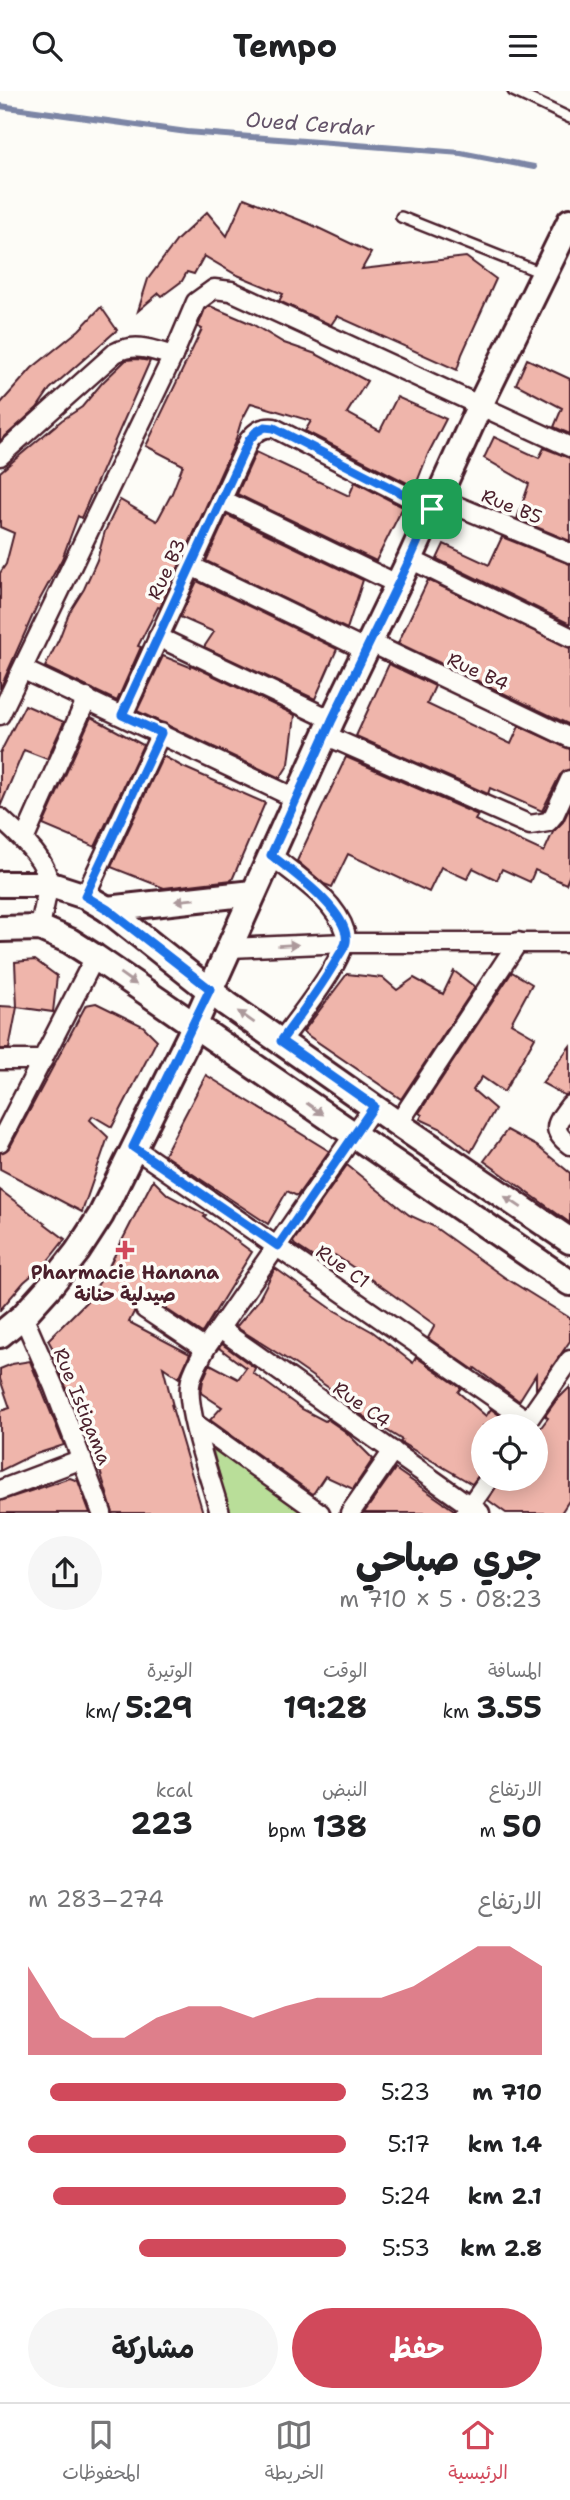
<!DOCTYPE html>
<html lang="ar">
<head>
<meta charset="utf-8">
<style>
  body { margin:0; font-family:"Shantell Sans","Playpen Sans Arabic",sans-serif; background:#f6f6f6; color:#202124; direction:rtl; height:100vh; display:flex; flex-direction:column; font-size:26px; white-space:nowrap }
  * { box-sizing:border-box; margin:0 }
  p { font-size:23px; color:#757577 }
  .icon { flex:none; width:38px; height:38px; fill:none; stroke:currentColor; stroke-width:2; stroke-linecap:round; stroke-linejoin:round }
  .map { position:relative; height:1422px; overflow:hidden; direction:ltr }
  .sheet { display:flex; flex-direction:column; background:#fff; flex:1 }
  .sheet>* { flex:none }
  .buttons { position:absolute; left:471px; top:1323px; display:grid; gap:14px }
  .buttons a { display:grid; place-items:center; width:77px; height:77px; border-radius:50%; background:#fff; box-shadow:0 4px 18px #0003; font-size:35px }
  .pin { position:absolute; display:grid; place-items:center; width:60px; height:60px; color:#fff; margin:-30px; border-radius:14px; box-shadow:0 4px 10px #0006 }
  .round { display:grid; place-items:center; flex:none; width:74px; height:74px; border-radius:37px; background:#f6f6f6 }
  .headline { display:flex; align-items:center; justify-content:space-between; height:119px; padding:0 28px }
  h1 { font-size:38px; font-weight:700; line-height:52px }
  .metrics { display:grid; grid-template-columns:repeat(3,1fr); gap:10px; height:119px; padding:7px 28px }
  .metrics div { display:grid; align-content:center }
  .metrics b { font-size:30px; font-weight:700 }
  .metrics small { font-size:19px; font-weight:400 }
  .metrics p { font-size:19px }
  .chart { height:196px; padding:14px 28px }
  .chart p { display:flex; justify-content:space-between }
  .chart svg { width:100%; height:126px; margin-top:7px; fill:#d1495b; opacity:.7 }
  .cta { display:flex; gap:14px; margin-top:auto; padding:14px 28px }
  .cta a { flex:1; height:80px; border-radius:42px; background:#d1495b; color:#fff; font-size:28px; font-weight:700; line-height:80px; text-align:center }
  .cta a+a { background:#f6f6f6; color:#202124 }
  ul { padding:0 28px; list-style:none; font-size:23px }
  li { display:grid; grid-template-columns:112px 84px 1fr; align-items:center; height:52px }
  li i { height:18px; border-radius:9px; background:#d1495b }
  header { display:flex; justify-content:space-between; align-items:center; height:91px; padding:0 28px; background:#fff; font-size:32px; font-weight:700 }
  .menu { display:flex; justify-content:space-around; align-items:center; height:98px; border-top:2px solid #e0e0e0; background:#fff; font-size:19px; color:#757577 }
  .menu a { display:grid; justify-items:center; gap:4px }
  .menu .current { color:#d1495b }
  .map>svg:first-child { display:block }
</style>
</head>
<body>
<header><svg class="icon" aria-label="menu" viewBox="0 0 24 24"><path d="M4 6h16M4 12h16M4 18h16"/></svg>Tempo<svg class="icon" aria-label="search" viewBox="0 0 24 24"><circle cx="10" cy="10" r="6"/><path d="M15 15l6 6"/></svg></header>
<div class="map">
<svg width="570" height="1422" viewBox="0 0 570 1422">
  <rect width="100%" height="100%" fill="#fdfcf7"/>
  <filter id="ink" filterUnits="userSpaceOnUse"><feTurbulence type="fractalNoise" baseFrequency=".0143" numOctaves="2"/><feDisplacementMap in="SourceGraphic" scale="14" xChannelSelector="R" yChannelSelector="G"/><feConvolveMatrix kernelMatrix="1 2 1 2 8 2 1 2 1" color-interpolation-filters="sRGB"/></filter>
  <g filter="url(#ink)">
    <!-- green -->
    <path fill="#b9de99" stroke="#827e62" stroke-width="2" d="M210,1348L314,1422H229Z"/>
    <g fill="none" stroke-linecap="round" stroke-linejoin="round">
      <!-- stream -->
      <path stroke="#7b85a5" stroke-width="6" d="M0,15L187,41L461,62L534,76"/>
    </g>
    <!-- building -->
    <g fill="#efb5ab" stroke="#4a1f2b" stroke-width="2">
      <path d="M244,107L310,133L371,162L362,178L466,166L496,188L462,263L457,279L337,225L331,234L279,210L283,203L235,183L204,165L194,183L187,181L182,190L162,205L159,202L138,220L148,188L177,149L207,121L227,145Z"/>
      <path d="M210,215L252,233L284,252L316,263L367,290L347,322L380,340L397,306L446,328L428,363L415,396L305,340L311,330L251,312L241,331L235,351L160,517L158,516L138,555L141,556L117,610L45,576L59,548L69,522L84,498L97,469L105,440L120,409L157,430L172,402L183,374L146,355L202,238L198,236L205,218Z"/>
      <path d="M101,216L117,239L50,298L37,317L0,350V313L32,277L79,239Z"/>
      <path d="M137,268L150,270L81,427L78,425L62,468L39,510L0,598V482L6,473L14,442L0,436V381L62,329L82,316L102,292L126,269Z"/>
      <path d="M527,268L570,288V343L554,336L562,317L516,293Z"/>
      <path d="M494,346L539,367L544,357L570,367V450L517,428L529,393L484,367Z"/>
      <path d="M256,361L349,405L355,391L403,416L376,470L237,403Z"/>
      <path d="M227,424L363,489L347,538L206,470Z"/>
      <path d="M502,446L570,473V533L437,468L444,453L489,474Z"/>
      <path d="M428,489L570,557V634L398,552Z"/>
      <path d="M197,490L337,558L315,608L204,556L214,541L180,526Z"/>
      <path d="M163,565L190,576L191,574L295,624L289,673L280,687L137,620Z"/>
      <path d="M389,573L435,595L427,613L511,653L519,635L570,658V678L560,684L542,720L490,697L488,703L356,645Z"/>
      <path d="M25,614L64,631L47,668L24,659L0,716V662Z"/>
      <path d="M91,626L143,654L95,756L43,734Z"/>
      <path d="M163,665L183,676L265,712L232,789L164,797L111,776Z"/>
      <path d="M346,666L478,724L475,729L544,761L553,741L563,731L570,716V783L566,793L535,779L530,791L502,778L497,789L473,777L467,788L441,776L429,801L348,763L332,796L324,793L297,770Z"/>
      <path d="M35,869L57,885L53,921L17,916L15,871Z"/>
      <path d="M454,880L475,896L401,1008L303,941L347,883L383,887L397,899L414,887L443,903Z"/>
      <path d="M512,881L532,893L511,932L535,946L504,1001L482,986L473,999L495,1018L471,1061L442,1038L420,1028L422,1024L419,1022Z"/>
      <path d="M96,912L143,935L157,949L112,1036L93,1025L90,1029L108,1046L82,1121L0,1078V1062L10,1056L86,914Z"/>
      <path d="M0,915L17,916L9,958H0Z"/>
      <path d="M570,955V1003L564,1004L542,992Z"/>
      <path d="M206,984L329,1060L297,1105L287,1100L268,1133L164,1064Z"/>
      <path d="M507,1039L537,1055L570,1082V1132L484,1070Z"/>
      <path d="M347,1074L409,1124L433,1135L504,1186L570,1227V1250L536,1299V1283L519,1310L475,1277L474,1279L428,1247L435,1234L385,1198L335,1164L327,1175L295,1154L293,1151Z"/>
      <path d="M153,1089L168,1104L206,1124L204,1126L252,1161L202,1242L144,1203L135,1212L134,1221L129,1231L190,1263L179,1287L163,1276L173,1315L171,1313L203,1422H113L97,1370L53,1265H57L48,1249L87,1210L106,1181Z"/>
      <path d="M0,1099L65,1148L46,1172L24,1191L0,1219Z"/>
      <path d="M275,1177L332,1218L373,1241L413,1272L416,1266L461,1297L458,1301L486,1325L491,1318L506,1329L502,1335H483V1379L472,1393L400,1351L402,1349L359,1322L340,1309L342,1306L293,1272L236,1236L258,1210Z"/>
      <path d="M222,1253L255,1277L253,1282L302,1318L325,1330L327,1328L346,1341L373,1368L353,1398L325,1385L313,1403L210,1329L222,1316L201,1302L203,1289L210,1273L238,1288L246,1277L219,1257Z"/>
      <path d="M30,1270L64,1354L30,1365L0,1380V1320L10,1317L0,1288V1278L12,1273Z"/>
      <path d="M570,1296V1408L561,1422H506L488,1409L500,1388H536V1343L548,1327L545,1325L555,1311Z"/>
      <path d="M395,1378L454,1419V1422H364Z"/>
      <path d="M70,1387L78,1390L90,1422H0V1410Z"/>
    </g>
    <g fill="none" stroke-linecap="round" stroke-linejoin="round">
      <!-- lane casing -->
      <g stroke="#4a1f2b" stroke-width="14">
        <g id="lane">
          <path d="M513,0L570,27"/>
          <path d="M401,126L542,182"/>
        </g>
      </g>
      <!-- street casing -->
      <g stroke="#4a1f2b" stroke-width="23">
        <g id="street">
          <path d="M0,365L115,262C135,251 153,259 173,265"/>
          <path d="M438,407L570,462"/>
          <path d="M221,408L397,493"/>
          <path d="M410,468L570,546"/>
          <path d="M191,475L365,559"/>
          <path d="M158,546L332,629"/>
          <path d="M369,551L570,647"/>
          <path d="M24,579L297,708"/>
          <path d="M0,624L173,265L196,211L214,198L231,200L570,356"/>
          <path d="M123,624L249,349C256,340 262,336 274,337L432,418"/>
          <path d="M325,644L530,734L548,731L554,724L570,689"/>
          <path d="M0,727C16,742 49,769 48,793C47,807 42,823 40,837"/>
          <path d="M24,749L87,607"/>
          <path d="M271,764C296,785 335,808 345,841C351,862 295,931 281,950"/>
          <path d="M85,805L161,642"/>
          <path d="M230,857L346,852H570"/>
          <path d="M0,969H43"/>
          <path d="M570,1014C557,1032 549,1038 570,1054"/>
          <path d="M398,1033L518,851"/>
          <path d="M0,1051L95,866"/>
          <path d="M133,1056L528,1330"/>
          <path d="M145,1218L205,1258"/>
          <path d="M23,1225L54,1296L102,1422"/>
          <path d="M220,1238L480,1422"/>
          <path d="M196,1333L320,1422"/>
          <path d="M524,1335L570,1269"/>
          <path d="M0,1399L82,1368"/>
          <path d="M220,1422C212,1392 186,1321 190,1294C191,1282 200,1269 205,1258L374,1015"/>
          <path d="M350,1422L393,1360"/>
          <path d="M465,1422L489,1388"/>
        </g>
      </g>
      <!-- secondary casing -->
      <g stroke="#4a1f2b" stroke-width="30">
        <g id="secondary">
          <path d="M0,793H48L85,805L107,818L227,913L398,1033L570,1150"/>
          <path d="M107,818L253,802"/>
          <path d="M0,838L40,837L70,850L95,866L570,1192"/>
          <path d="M0,1244L23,1225L51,1194L77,1161L101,1124L189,946L332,629L410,468L480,314L570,130"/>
        </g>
      </g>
      <!-- lane -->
      <use href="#lane" stroke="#fdfcf7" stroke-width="9"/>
      <!-- street -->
      <use href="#street" stroke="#fdfcf7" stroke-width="18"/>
      <!-- secondary -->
      <use href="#secondary" stroke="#fdfcf7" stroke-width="24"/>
    </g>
    <!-- one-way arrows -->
    <defs><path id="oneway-solid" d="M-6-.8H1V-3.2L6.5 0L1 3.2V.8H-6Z" transform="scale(1.75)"/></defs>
    <g fill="#ac999b">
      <use href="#oneway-solid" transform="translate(185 809) rotate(174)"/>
      <use href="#oneway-solid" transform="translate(288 854) rotate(-3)"/>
      <use href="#oneway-solid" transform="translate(128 888) rotate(35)"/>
      <use href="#oneway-solid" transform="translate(246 926) rotate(-145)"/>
      <use href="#oneway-solid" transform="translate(315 1018) rotate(35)"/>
      <use href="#oneway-solid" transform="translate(513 1111) rotate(-146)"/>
    </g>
  </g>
  <g fill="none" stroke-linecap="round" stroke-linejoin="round" filter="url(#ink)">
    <!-- route casing -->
    <g stroke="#fff" stroke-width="14">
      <path id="route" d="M265,336L274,337L432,418L410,468L332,629L271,764C291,780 351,822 346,851C345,856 341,861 338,866C322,896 301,922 281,950L374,1015L278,1155L133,1056L210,898L107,818L85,805L161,642L122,624L249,349L256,341Z"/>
    </g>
    <!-- route -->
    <use href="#route" stroke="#1a73e8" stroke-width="9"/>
  </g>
  <!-- markers -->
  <path fill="#d1495b" stroke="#fdfcf7" stroke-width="2.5" d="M121.5 1148.5h7v7h7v7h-7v7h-7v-7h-7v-7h7z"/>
  <g text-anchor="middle" stroke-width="7" stroke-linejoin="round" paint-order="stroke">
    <!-- street labels -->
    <g font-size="19" fill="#4a1f2b" stroke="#fdfcf7">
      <text transform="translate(512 415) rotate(22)" y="7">Rue B5</text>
      <text transform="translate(166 478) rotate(-65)" y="7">Rue B3</text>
      <text transform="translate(478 580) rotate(25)" y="7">Rue B4</text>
      <text transform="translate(343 1175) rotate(35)" y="7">Rue C1</text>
      <text transform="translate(362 1313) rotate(35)" y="7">Rue C4</text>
      <text transform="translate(83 1315) rotate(68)" y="7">Rue Istiqama</text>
    </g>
    <!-- poi labels -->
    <g font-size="19" font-weight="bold" fill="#4a1f2b" stroke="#fdfcf7">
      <text x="125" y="1188">Pharmacie Hanana<tspan x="125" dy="22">صيدلية حنانة</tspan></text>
    </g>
    <!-- water labels -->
    <g font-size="21" font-style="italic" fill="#635268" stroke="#fdfcf7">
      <text transform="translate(310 33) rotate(4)" y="7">Oued Cerdar</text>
    </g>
  </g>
</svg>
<div class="buttons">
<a><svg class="icon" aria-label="locate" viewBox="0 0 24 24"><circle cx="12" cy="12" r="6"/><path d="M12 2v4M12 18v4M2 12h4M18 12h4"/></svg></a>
</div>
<div class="pin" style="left:432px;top:418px;background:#1e9e55"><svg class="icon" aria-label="arrive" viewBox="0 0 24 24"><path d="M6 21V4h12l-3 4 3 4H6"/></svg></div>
</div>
<section class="sheet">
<div class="headline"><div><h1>جري صباحي</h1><p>08:23 · 5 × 710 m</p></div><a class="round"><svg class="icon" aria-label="share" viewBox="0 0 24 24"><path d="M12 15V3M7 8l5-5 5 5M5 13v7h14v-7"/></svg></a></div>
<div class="metrics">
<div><p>المسافة</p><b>3.55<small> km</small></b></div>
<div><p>الوقت</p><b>19:28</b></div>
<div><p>الوتيرة</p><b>5:29<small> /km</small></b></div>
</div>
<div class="metrics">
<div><p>الارتفاع</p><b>50<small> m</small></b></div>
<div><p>النبض</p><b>138<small> bpm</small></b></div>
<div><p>kcal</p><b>223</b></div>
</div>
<div class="chart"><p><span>الارتفاع</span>274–283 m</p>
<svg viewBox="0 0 160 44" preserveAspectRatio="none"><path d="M0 44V13L10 31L20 38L30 38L40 31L50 27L60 27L70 31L80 27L90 24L100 24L110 24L120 20L130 13L140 6L150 6L160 13V44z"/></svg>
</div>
<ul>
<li><b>710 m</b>5:23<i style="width:93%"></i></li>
<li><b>1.4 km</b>5:17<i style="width:100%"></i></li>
<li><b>2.1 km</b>5:24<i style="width:92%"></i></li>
<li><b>2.8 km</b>5:53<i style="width:65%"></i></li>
</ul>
<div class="cta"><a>حفظ</a><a>مشاركة</a></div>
</section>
<nav class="menu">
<a class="current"><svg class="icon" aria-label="home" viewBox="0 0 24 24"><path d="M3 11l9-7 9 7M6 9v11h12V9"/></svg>الرئيسية</a>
<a><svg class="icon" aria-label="map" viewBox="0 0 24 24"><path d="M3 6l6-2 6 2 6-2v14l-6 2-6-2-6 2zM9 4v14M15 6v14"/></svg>الخريطة</a>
<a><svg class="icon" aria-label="saved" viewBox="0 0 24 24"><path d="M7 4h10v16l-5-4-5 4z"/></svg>المحفوظات</a>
</nav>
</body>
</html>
